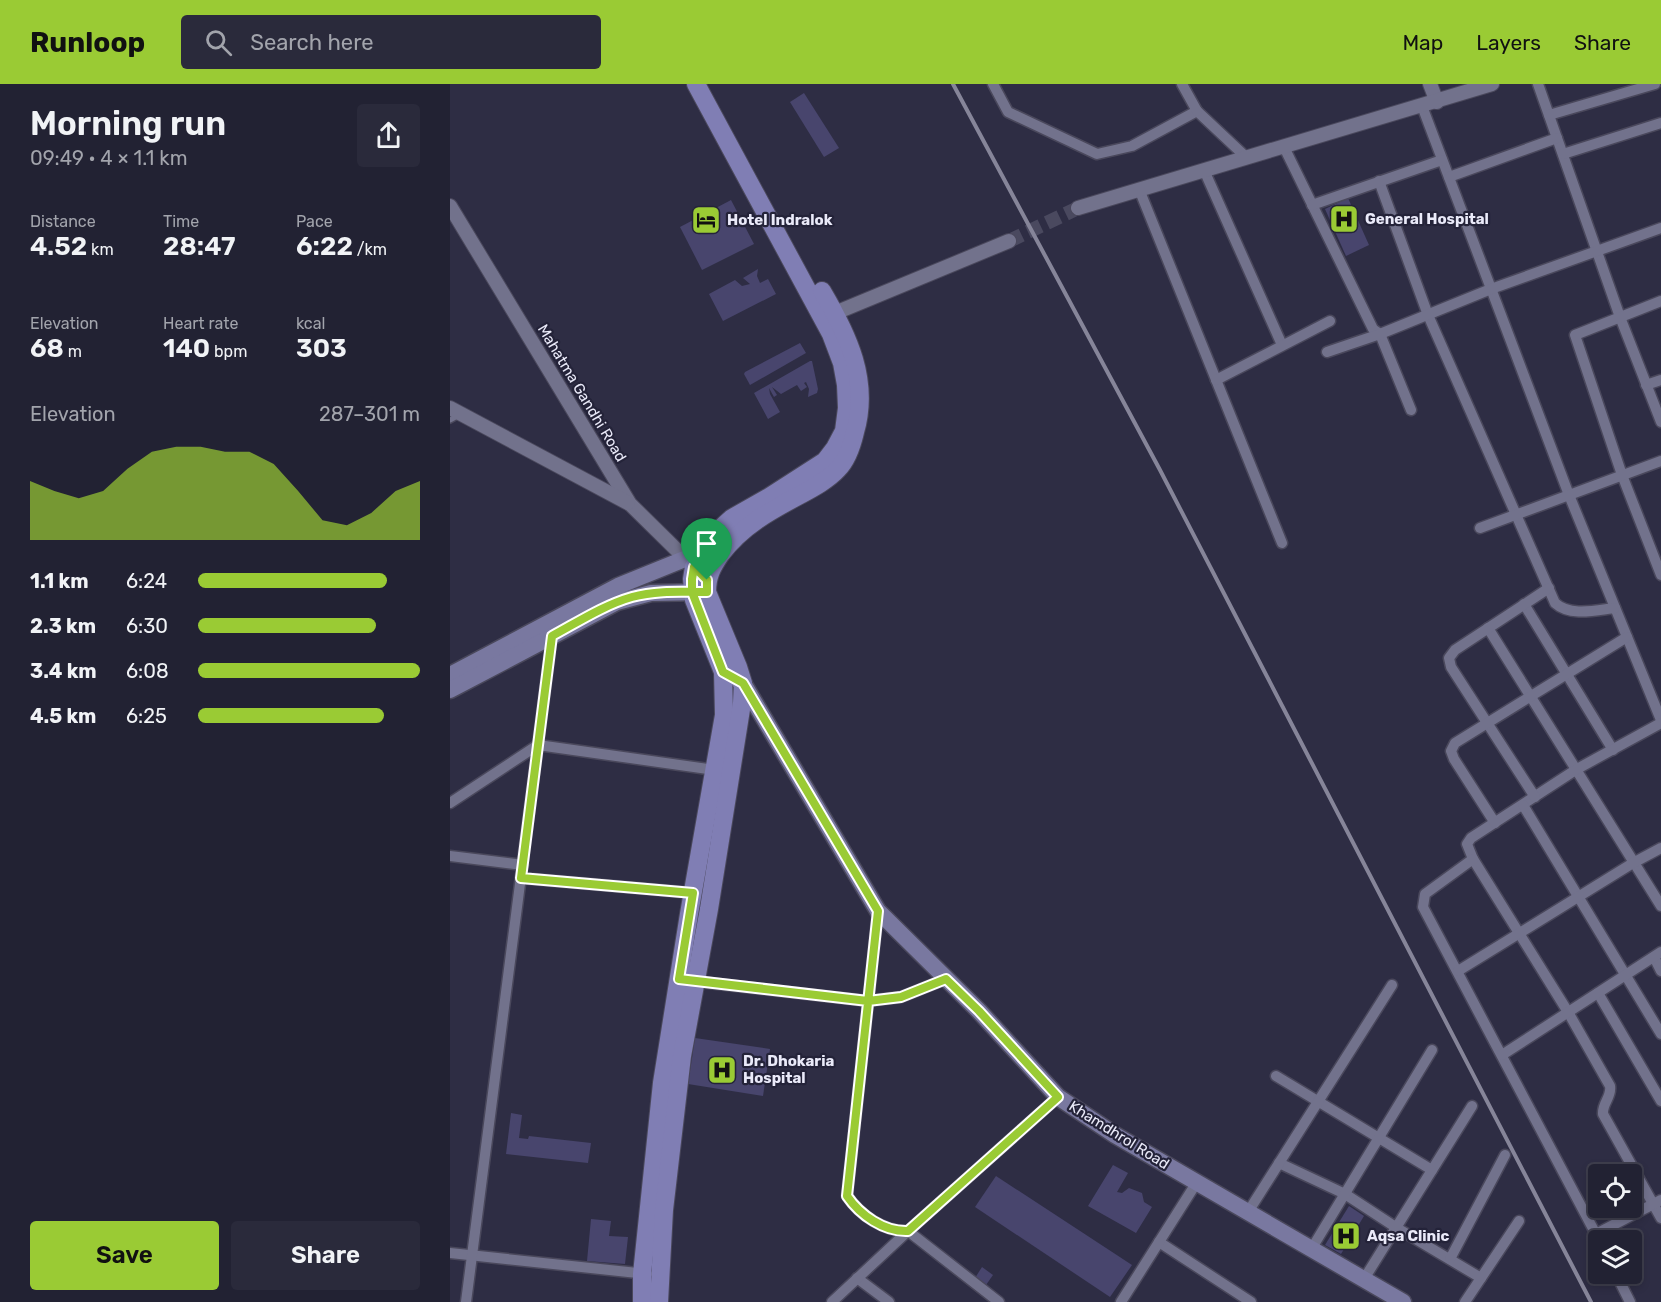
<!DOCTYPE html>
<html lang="en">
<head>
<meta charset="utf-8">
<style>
  body { margin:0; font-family:Rubik,sans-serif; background:#2a2a3b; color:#f1f3f6; height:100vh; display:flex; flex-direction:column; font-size:22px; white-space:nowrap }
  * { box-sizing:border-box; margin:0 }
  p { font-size:20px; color:#a2a4ac }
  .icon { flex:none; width:33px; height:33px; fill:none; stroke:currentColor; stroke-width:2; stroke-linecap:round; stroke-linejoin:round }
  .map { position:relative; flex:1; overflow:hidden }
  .details { display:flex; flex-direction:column; background:#223; width:450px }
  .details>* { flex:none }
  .controls { position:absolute; left:1138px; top:1080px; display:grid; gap:12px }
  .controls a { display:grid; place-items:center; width:54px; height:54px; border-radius:6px; background:#223; box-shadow:0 3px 9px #0003,0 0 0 2px #3f3f4e; font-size:30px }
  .pin { position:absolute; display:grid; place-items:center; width:51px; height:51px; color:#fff; margin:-62px -26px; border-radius:50% 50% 50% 0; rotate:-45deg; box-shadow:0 0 6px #0007 }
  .pin .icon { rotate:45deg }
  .round { display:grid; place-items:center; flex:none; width:63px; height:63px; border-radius:6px; background:#2a2a3b }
  .head { display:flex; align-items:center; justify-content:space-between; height:102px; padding:0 30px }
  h1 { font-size:33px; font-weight:600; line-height:45px }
  .metrics { display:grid; grid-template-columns:repeat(3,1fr); gap:9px; height:102px; padding:6px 30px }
  .metrics div { display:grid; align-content:center }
  .metrics b { font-size:26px; font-weight:600 }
  .metrics small { font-size:16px; font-weight:400 }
  .metrics p { font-size:16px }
  .chart { height:168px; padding:12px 30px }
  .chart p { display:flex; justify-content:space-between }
  .chart svg { width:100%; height:108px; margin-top:6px; fill:#9acb34; opacity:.7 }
  .cta { display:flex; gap:12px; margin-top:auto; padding:12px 30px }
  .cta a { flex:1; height:69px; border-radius:6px; background:#9acb34; color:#111; font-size:24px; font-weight:600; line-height:69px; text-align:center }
  .cta a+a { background:#2a2a3b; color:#f1f3f6 }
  ul { padding:0 30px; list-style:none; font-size:20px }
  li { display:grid; grid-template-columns:96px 72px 1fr; align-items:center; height:45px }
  li i { height:15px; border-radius:8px; background:#9acb34 }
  header { display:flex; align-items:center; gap:36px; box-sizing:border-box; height:84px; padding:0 30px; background:#9acb34; color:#111 }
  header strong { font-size:28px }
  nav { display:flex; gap:33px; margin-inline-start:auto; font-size:21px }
  .search { width:420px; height:54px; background:#2a2a3b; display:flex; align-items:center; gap:15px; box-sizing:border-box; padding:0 21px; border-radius:6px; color:#a2a4ac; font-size:22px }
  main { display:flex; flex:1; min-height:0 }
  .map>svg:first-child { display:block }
</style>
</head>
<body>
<header>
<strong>Runloop</strong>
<div class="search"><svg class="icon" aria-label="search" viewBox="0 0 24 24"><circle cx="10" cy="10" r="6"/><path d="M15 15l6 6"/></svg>Search here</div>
<nav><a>Map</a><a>Layers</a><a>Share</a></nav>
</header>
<main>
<section class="details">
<div class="head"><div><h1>Morning run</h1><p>09:49 · 4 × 1.1 km</p></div><a class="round"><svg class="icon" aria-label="share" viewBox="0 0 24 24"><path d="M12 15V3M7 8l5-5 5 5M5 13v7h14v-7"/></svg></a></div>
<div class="metrics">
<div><p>Distance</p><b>4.52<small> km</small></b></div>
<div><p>Time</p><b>28:47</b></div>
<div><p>Pace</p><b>6:22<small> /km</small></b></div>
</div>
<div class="metrics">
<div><p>Elevation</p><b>68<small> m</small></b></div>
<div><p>Heart rate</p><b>140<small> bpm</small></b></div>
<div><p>kcal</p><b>303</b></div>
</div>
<div class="chart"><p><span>Elevation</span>287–301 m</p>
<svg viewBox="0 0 160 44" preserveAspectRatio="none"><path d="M0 44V20L10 24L20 27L30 24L40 15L50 8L60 6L70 6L80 8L90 8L100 13L110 24L120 36L130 38L140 33L150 24L160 20V44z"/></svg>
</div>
<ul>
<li><b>1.1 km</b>6:24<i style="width:85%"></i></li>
<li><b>2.3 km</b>6:30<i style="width:80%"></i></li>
<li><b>3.4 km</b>6:08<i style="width:100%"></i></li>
<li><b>4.5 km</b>6:25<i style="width:84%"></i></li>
</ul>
<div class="cta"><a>Save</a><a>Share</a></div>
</section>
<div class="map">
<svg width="1211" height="1218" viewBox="0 0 1211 1218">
  <rect width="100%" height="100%" fill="#2e2d44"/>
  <!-- building -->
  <g fill="#48456d">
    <path d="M354,9L389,64L374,73L340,18Z"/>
    <path d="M898,114L919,161L896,172L875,125Z"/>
    <path d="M281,116L304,160L252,186L230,143Z"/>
    <path d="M308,185L307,192L310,199L318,195L326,210L273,237L259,210L285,196L292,202L300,200L293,194Z"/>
    <path d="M350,259L356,269L300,301L294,290L295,288Z"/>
    <path d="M360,277H362L368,305L367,309L358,313L359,305L356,298L354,299L357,303L351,307L347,301L331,310L322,303L327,311L324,313L319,304L320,310L330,328L318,335L304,309Z"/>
    <path d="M245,954L320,965L313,1012L238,1000Z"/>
    <path d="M61,1029L72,1031L69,1054L78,1055L79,1052L141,1059L138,1079L56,1070Z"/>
    <path d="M663,1081L678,1089L667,1108L672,1109L679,1104L692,1109L694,1118L702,1123L686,1149L638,1122Z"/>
    <path d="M546,1092L682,1181L660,1213L525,1123Z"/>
    <path d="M899,1122L914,1132L891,1170L875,1161Z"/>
    <path d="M141,1135L161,1137L159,1152L178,1153L175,1180L137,1177Z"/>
    <path d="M532,1183L543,1191L536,1201L525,1194Z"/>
  </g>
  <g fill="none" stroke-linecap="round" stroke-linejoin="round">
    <!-- tertiary-tunnel -->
    <path stroke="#4a495f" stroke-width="14" stroke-dasharray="14 7" stroke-linecap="butt" d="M559,157L628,124"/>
    <!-- service casing -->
    <g stroke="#4a485c" stroke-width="8">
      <path id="service" d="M0,336L9,331"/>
    </g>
    <!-- minor casing -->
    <g stroke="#4a485c" stroke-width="13">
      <g id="minor">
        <path d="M543,0L558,28L647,70L682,62L747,27L797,74"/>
        <path d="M732,0L747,27"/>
        <path d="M1088,0L1170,233L1211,338"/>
        <path d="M972,22L1119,411L1211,636"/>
        <path d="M1099,31L1205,0"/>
        <path d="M834,63L923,245L930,250L961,326"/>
        <path d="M1113,70L1211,39"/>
        <path d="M754,86L832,261"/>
        <path d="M999,93L1107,54"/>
        <path d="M929,97L978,231L1105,519C1120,533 1147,526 1165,524"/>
        <path d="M689,105L832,459"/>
        <path d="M862,121L992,76"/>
        <path d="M1211,217L1125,251L1172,391L1211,491"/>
        <path d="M877,268L930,250L1041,205L1211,144"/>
        <path d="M766,296L880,237"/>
        <path d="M1196,301L1211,296"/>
        <path d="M1030,444L1211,377"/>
        <path d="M1074,520L1163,666"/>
        <path d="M1038,544L1211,822"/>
        <path d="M1211,639L1127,685L1021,754L1017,760L1023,775L1118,928L1160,1002C1162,1013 1152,1019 1153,1030L1211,1134"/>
        <path d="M1085,713L1001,583L999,574L1005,566L1099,504"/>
        <path d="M0,719L88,661L265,686"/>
        <path d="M1073,721L1211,950"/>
        <path d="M1045,739L1004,675L1001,667L1005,659L1177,553"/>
        <path d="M0,772L73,781"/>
        <path d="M1023,775L975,810L973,823L1149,1156"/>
        <path d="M71,794L243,809"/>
        <path d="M428,827L397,1112C410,1131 434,1148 458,1147L549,1218"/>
        <path d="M1204,873L1211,887"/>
        <path d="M1008,887L1183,779L1211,764"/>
        <path d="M241,897L418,917L451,913L496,895"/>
        <path d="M1148,909L1211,1017"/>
        <path d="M1052,971L1211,868"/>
        <path d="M826,992L982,1086"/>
        <path d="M829,1079L895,1110L947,1144L1031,1194"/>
        <path d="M798,1128L942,901"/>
        <path d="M1146,1150L1211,1116"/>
        <path d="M709,1158L801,1218"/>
        <path d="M862,1164L982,966"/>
        <path d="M0,1169L197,1190"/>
        <path d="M1000,1175L1055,1071"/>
        <path d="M1166,1190L1180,1218"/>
        <path d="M407,1194L439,1218"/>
        <path d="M914,1195L1022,1022"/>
        <path d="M16,1218L102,552"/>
        <path d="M382,1218L458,1147L608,1013"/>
        <path d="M671,1218L747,1098"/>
        <path d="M1015,1218L1069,1137"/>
      </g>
    </g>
    <!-- tertiary casing -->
    <g stroke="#4a485c" stroke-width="16">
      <g id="tertiary">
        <path d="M980,0L987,18"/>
        <path d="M0,122L180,420L242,481"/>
        <path d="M628,124L1042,0"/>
        <path d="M385,229L559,157"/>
        <path d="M0,324L178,419"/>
      </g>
    </g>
    <!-- secondary casing -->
    <g stroke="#4a485c" stroke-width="19">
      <g id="secondary">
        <path d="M0,591L168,502L237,474"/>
        <path d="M289,597L293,599L428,827L529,927L608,1013L665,1051L953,1218"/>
        <path d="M0,606L167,518L201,509L256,508"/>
      </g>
    </g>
    <!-- primary casing -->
    <g stroke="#4a485c" stroke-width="20">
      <g id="primary">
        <path d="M192,1218V1190L212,999L239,830L274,631L273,588L244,516L242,495L244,483L272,443L282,434L319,413L375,377L385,364L394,347L397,324L396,301L392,279L381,250L246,0"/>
        <path d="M209,1218L214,1126L232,972L259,825L292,619L293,599L288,583L257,508C257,492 262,483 271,470C292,442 320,427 350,411C363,404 378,396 388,385C397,376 402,361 405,348C420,297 398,251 372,207"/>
      </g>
    </g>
    <!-- service -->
    <use href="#service" stroke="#72728c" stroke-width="5"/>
    <!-- minor -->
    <use href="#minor" stroke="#72728c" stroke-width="10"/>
    <!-- tertiary -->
    <use href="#tertiary" stroke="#72728c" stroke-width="14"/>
    <!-- secondary -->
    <use href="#secondary" stroke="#7978a0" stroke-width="16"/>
    <!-- primary -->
    <use href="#primary" stroke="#807eb4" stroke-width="18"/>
    <!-- rail -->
    <path stroke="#868599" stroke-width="4" d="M503,0L710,386L1141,1218"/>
  </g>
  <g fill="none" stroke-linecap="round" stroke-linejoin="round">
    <!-- route casing -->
    <g stroke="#fff" stroke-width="12">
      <path id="route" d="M257,496V508C233,508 207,506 182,513C154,521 128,538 102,552L71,794L243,809L229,895L418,917L451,913L496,895L529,927L608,1013L458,1147C434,1148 410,1131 397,1112L428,827L293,599L273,588L242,508V495L244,483L257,496"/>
    </g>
    <!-- route -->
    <use href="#route" stroke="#9acb34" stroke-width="8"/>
  </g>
  <!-- icons -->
  <defs>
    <g id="hospital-square" transform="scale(1.5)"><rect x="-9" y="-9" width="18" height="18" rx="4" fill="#9acb34" stroke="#242339"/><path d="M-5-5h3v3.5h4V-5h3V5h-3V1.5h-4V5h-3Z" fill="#111"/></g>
    <g id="hotel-square" transform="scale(1.5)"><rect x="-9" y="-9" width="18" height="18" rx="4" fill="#9acb34" stroke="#242339"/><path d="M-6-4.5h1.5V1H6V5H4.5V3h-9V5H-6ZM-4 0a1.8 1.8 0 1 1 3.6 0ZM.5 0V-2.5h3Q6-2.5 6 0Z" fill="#111"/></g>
  </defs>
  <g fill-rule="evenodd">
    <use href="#hospital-square" x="894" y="135"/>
    <use href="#hotel-square" x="256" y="136"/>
    <use href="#hospital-square" x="272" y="986"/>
    <use href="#hospital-square" x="896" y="1152"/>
  </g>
  <g text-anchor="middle" stroke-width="4.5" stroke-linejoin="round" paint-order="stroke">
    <!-- poi labels -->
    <g font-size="15" font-weight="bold" fill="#eaeaf9" stroke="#242339" text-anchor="start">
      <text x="915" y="140">General Hospital</text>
      <text x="277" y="141">Hotel Indralok</text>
      <text x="293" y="982">Dr. Dhokaria<tspan x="293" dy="17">Hospital</tspan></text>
      <text x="917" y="1157">Aqsa Clinic</text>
    </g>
    <!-- street labels -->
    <g font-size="15" fill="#eaeaf9" stroke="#242339">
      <text transform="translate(132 309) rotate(59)" y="5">Mahatma Gandhi Road</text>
      <text transform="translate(669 1051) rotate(32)" y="5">Khamdhrol Road</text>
    </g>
  </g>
</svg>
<div class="controls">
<a><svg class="icon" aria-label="locate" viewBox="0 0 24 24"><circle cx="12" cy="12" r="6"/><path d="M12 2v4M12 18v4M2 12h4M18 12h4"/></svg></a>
<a><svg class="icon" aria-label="layers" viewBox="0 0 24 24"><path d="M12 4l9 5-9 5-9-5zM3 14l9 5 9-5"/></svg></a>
</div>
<div class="pin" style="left:257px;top:496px;background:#1e9e55"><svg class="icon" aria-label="arrive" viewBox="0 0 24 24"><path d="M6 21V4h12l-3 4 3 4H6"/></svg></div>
</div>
</main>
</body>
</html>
